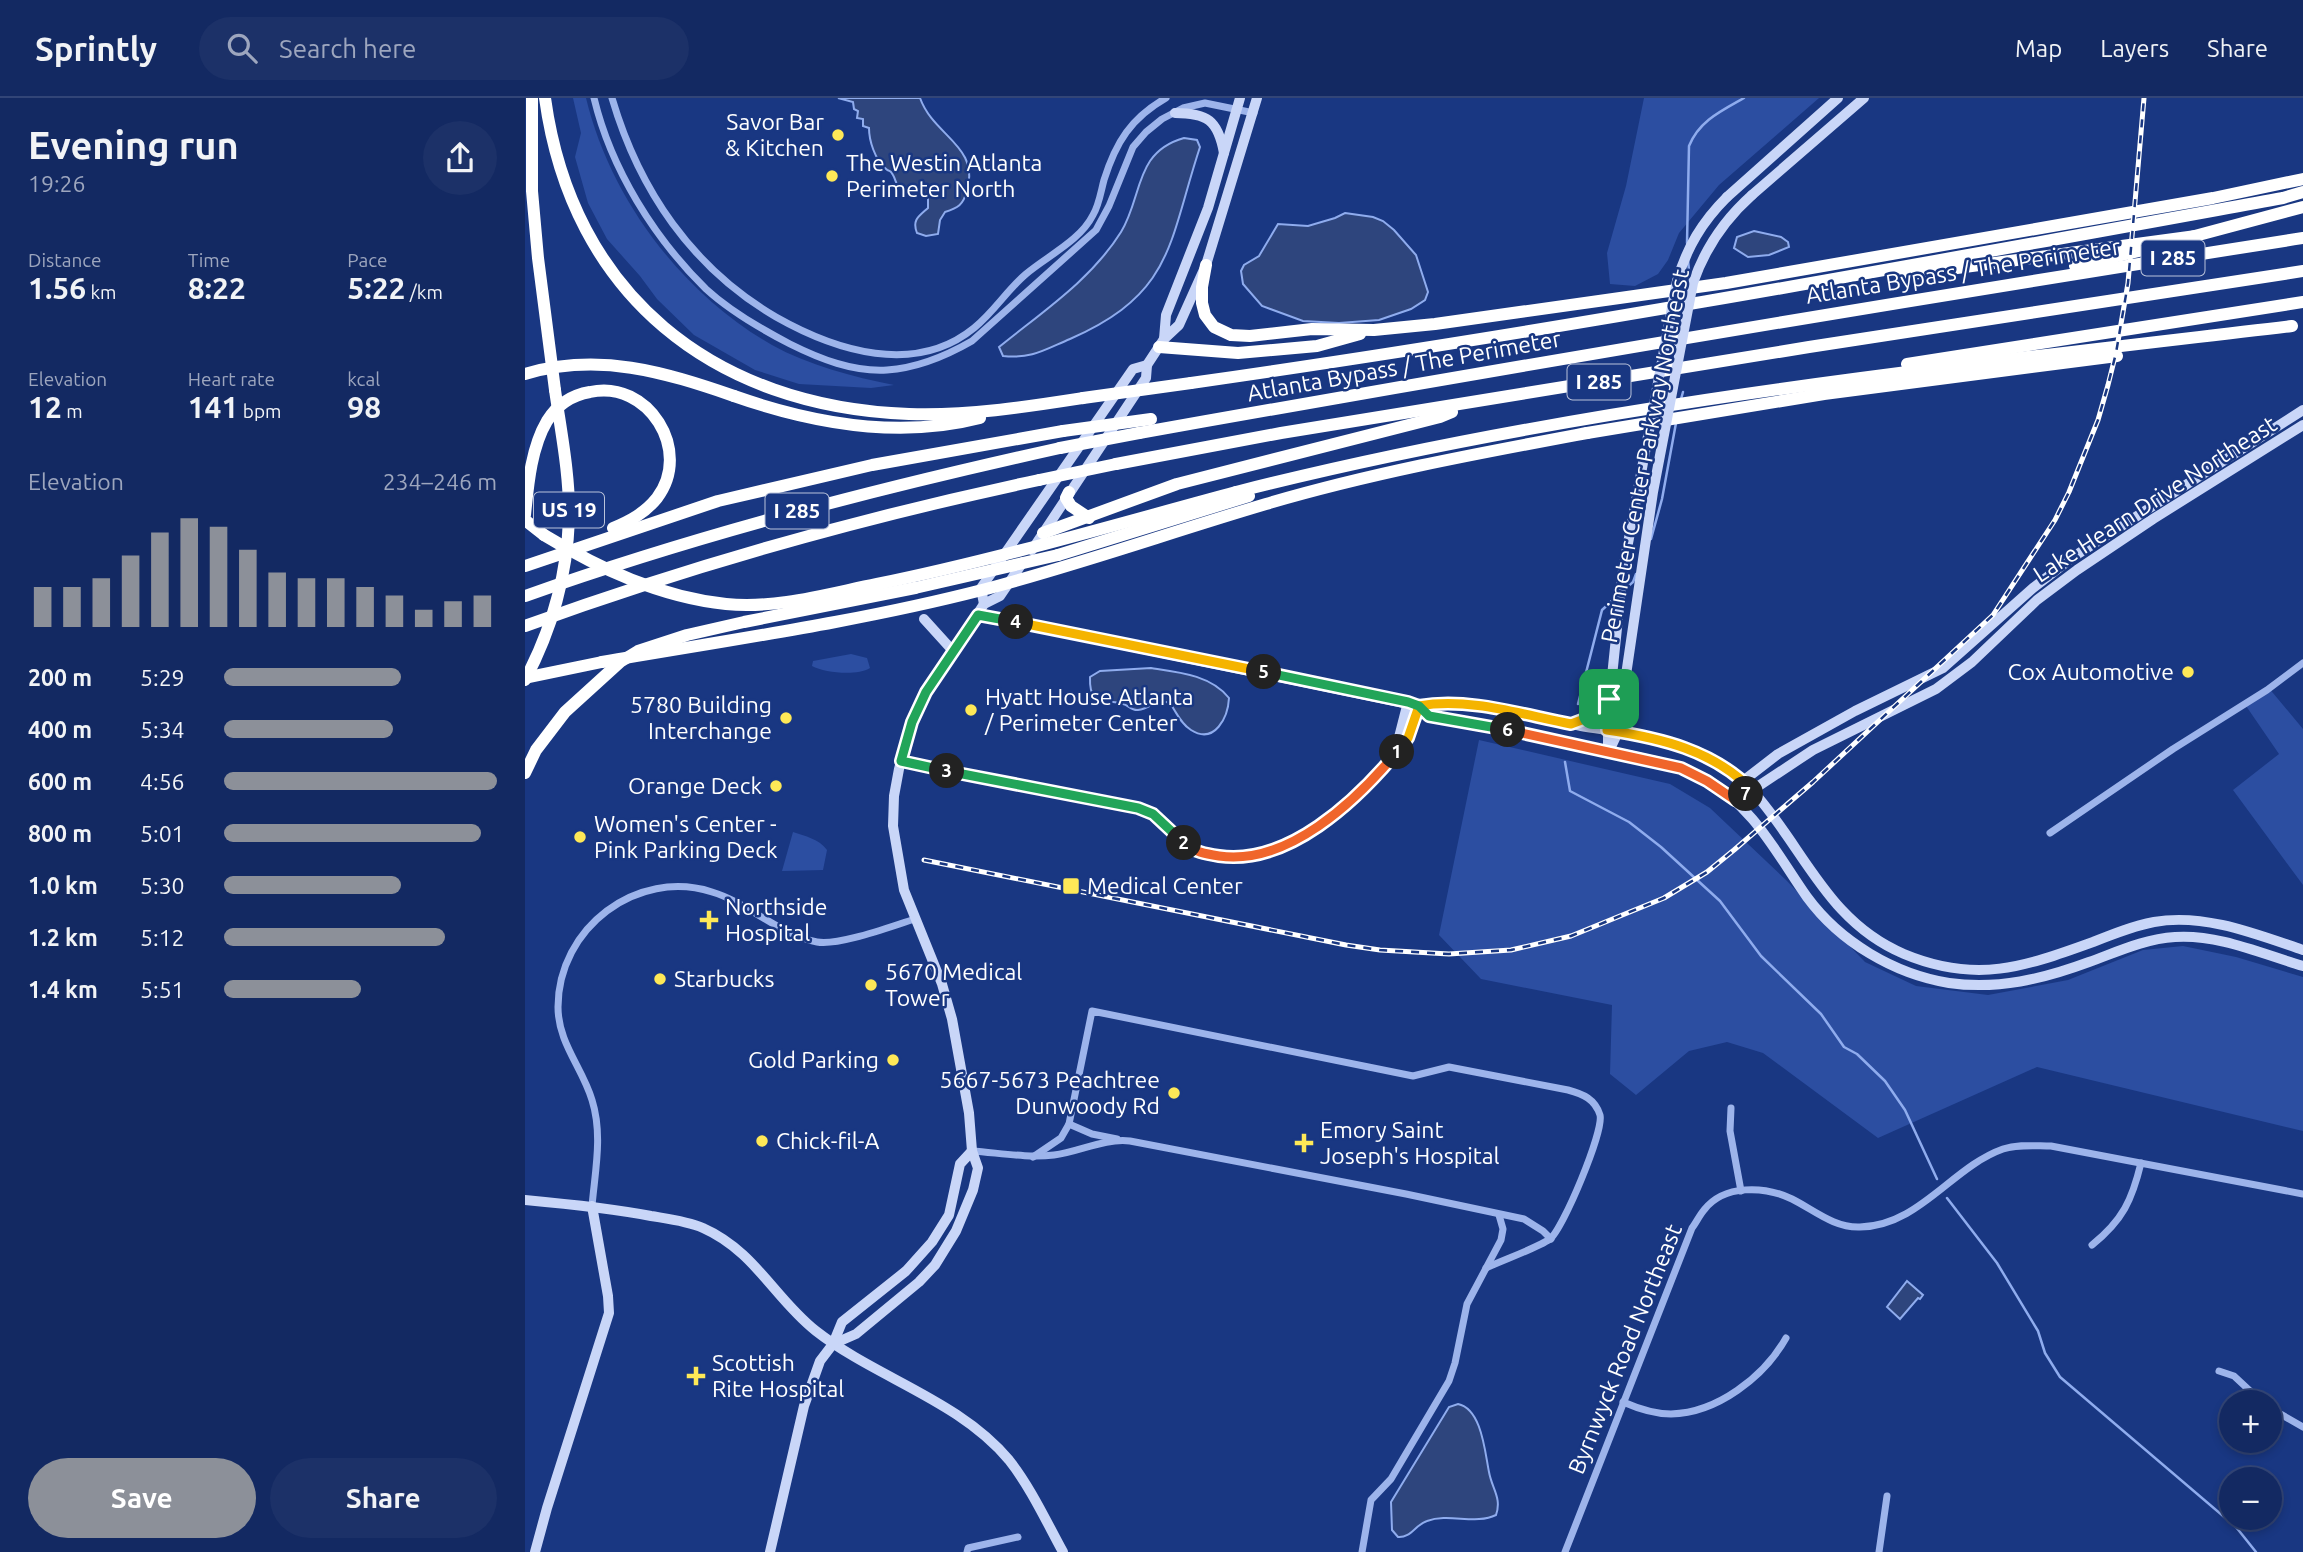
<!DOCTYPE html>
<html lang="en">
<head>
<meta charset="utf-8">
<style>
  body { margin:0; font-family:Ubuntu,sans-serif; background:#1c3168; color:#f1f3f6; height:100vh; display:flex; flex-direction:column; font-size:26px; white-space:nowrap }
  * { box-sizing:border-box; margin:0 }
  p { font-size:23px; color:#9da6be }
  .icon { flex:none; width:38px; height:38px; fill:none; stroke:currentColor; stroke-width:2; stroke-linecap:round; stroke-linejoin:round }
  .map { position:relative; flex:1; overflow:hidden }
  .side { display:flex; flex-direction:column; background:#132962; width:525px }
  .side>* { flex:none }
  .tools { position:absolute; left:1694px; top:1292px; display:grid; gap:14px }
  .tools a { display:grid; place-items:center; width:63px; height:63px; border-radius:50%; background:#132962; box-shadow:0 4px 10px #0003,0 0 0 2px #324577; font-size:35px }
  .pin { position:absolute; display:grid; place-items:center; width:60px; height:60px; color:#fff; margin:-30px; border-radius:14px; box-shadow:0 4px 10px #0006 }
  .km { position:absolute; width:35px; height:35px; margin:-18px; border-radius:50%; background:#222; color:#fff; font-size:19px; line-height:35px; text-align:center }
  .round { display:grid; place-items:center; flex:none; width:74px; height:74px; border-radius:37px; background:#1c3168 }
  .overview { display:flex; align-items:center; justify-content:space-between; height:119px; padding:0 28px }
  h1 { font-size:38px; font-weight:600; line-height:52px }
  .stats { display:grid; grid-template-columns:repeat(3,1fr); gap:10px; height:119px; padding:7px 28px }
  .stats div { display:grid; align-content:center }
  .stats b { font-size:30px; font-weight:600 }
  .stats small { font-size:19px; font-weight:400 }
  .stats p { font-size:19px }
  .chart { height:196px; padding:14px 28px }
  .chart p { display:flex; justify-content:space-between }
  .chart svg { width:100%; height:126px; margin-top:7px; stroke:#8c9099; stroke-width:6 }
  .action { display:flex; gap:14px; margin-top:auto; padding:14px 28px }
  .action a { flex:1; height:80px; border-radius:42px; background:#8c9099; color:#fff; font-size:28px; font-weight:600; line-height:80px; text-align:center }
  .action a+a { background:#1c3168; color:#f1f3f6 }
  ul { padding:0 28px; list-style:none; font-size:23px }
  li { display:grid; grid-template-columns:112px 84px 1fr; align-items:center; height:52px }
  li i { height:18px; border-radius:9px; background:#8c9099 }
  header { display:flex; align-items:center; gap:42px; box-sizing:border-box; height:98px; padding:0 35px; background:#132962; border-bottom:2px solid #324577 }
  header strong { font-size:33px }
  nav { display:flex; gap:38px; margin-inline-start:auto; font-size:24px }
  .search { width:490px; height:63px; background:#1c3168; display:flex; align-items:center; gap:18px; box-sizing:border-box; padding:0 24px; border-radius:38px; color:#9da6be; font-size:26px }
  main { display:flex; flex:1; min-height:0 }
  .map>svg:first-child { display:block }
</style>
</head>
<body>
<header>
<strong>Sprintly</strong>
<div class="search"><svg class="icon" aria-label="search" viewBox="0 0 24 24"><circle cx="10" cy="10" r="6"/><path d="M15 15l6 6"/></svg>Search here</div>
<nav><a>Map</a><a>Layers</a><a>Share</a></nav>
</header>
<main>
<section class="side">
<div class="overview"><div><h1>Evening run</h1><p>19:26</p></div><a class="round"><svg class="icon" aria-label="share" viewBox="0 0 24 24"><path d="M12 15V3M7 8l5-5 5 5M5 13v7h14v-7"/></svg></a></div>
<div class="stats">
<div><p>Distance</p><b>1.56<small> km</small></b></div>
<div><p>Time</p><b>8:22</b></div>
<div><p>Pace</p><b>5:22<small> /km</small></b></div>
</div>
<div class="stats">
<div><p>Elevation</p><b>12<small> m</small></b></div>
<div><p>Heart rate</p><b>141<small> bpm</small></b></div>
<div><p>kcal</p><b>98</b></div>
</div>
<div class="chart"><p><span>Elevation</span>234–246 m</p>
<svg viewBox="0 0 160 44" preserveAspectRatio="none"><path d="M5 44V30M15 44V30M25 44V27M35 44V19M45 44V11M55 44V6M65 44V9M75 44V17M85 44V25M95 44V27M105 44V27M115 44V30M125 44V33M135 44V38M145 44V35M155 44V33"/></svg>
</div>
<ul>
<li><b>200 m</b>5:29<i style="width:65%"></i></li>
<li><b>400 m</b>5:34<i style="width:62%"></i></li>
<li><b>600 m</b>4:56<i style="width:100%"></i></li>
<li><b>800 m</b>5:01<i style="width:94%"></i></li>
<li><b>1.0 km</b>5:30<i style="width:65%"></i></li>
<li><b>1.2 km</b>5:12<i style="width:81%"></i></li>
<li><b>1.4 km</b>5:51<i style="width:50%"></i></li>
</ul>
<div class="action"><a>Save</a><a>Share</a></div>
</section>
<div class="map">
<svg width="1778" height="1454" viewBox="0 0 1778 1454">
  <rect width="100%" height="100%" fill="#193782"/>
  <!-- green -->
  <g fill="#2c4ea1">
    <path d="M48,0H61C85,100 157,196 247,247C283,267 328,279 369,287L346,290L274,286L230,272L169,237L132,201L115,178L82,141L63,105L50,59L56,35Z"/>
    <path d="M1119,0H1294L1194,87L1154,135L1143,162L1133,176L1110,188L1085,186L1082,155L1101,88Z"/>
    <path d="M326,556L342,560L345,570C332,578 300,575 287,568L288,563Z"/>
    <path d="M1743,589L1778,631V787L1708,692L1754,656L1719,605Z"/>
    <path d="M954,642L1145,686L1185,710L1261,782L1340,864L1391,888L1463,897L1543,882L1618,852L1658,848L1711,859L1778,879V1033L1512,969L1353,1040L1238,955L1202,944L1164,953L1111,997L1085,976L1087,907L956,881L914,837Z"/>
    <path d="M268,734C280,738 294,741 302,752L298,772L257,773Z"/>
  </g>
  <!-- water -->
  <g fill="#2e457d" stroke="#8facee" stroke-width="2">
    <path d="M313,0H395C409,39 455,47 442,93C438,107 433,110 420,114L415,122L413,136L401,138L392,135C387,122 393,119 403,110V100C391,87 381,93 373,88C371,86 370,80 368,77C364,70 366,76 360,70C350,61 344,43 344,30L338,28V21L332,20L333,13L329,11L328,4Z"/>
    <path d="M659,40L672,42L675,49C643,146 649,195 545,241C519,252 507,261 478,258L474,249C517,214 566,182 596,134C618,98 609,54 659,40Z"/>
    <path d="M820,115L848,119L858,123L869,132L891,157L903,194L900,202L886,211L854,222L814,225L778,223L737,208L718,186L716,173L719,167L734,158L753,126L783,128L810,120Z"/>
    <path d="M1229,133L1256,139L1263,144L1264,149L1244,157L1223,159L1209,150L1212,139Z"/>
    <path d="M626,570C653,574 686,577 704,600C703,619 690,647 666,632C656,626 651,614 645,605C629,600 627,611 613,612C607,613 603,607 598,606C579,600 564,610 565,579L575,573Z"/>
    <path d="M1382,1183L1398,1197L1395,1201L1393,1200L1375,1221L1362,1209Z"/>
    <path d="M933,1306C957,1311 960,1355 964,1374C967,1391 977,1400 971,1417C951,1427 924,1415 902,1423C890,1427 886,1440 873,1439L867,1432L866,1404L924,1309Z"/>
  </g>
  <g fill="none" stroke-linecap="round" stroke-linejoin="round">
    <!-- stream -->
    <g stroke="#8facee" stroke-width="2.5">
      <path d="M1162,145L1164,48C1174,23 1196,13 1219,0"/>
      <path d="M1163,162L1165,183"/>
      <path d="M1156,301L1158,294"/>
      <path d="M1126,441L1137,401L1151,325"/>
      <path d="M1101,490L1108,484L1111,476"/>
      <path d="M1053,606L1077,512L1091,499"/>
      <path d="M1040,664L1045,693L1104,724L1136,749L1195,803L1236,858L1296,916L1319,949L1332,956L1360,983L1380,1012L1412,1081"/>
      <path d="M1422,1100L1472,1165L1513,1233L1520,1255L1535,1279L1711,1429L1731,1454"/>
    </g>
    <!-- street -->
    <g stroke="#9db4eb" stroke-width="7">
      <path d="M69,0C86,71 129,140 181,191C205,213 236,231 265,246C295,261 328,274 362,272C392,270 421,258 447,243L571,132L584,108L608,49L621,34L637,21L658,10L680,5L729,15"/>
      <path d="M87,0C114,92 167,170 251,219C311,253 390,278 449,230C469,214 482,192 501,176C522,158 555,143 568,117C574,107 576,93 579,82C591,44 606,20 641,0"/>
      <path d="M1525,735L1648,651L1742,592L1778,565"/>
      <path d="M1206,1010L1205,1033L1216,1093"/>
      <path d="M544,1026L567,1036L592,1041"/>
      <path d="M447,1053C475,1055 502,1060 529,1057C554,1054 579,1040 605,1043L881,1096L999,1121L1018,1133L1026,1141"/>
      <path d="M508,1059L536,1040L544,1026L567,913L888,978L924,969L1043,992C1058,996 1070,1001 1075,1017C1079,1033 1038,1131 1025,1141C1012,1150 978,1162 961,1170"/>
      <path d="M67,1108C70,1073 78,1037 67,1002C57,969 33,945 33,909C33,830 112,770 187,794C224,805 254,837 292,844C314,848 367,828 390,821"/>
      <path d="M1567,1147C1598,1122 1607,1102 1616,1065"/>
      <path d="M1694,1273L1709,1278L1737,1304"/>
      <path d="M1098,1304C1114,1311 1129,1316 1146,1316C1192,1315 1239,1279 1261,1240"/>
      <path d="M1745,1310L1778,1329"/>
      <path d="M442,1454L443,1450L493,1439"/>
      <path d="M837,1454L846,1402L866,1381L924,1283L930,1265L942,1206L976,1142L978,1131L974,1117"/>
      <path d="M1040,1454L1167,1130C1171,1125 1174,1118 1179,1112C1199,1086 1240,1088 1267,1101C1289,1112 1309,1130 1335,1129C1394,1128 1427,1069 1478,1051C1493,1046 1510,1048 1526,1048L1778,1096"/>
      <path d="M1354,1454L1362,1398"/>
    </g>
    <!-- secondary -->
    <g stroke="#c9d6f8" stroke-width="10">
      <path d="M650,15C682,15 693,22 699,55"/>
      <path d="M1227,97L1339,0"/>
      <path d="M1202,99L1313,0"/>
      <path d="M639,241L641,217L683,110L715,0"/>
      <path d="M507,452L621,280L622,267L639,241L654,227L681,167L732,0"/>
      <path d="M459,506L456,490L608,271L622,267"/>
      <path d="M453,517L894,608C944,598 1006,618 1056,628C1092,634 1130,638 1165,651C1187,660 1210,673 1226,691C1279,749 1301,823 1379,856C1451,886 1499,869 1568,844C1588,836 1608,828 1629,824C1679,815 1731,836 1778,852"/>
      <path d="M399,521L428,553"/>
      <path d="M894,608C897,611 901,616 906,618C921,624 942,623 958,627C993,634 1027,643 1062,649C1101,657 1143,662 1179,681C1229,708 1251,755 1282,799C1315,844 1369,876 1424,885C1473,892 1518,881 1564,864C1592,854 1619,841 1650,839C1693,836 1737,856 1778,868"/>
      <path d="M1048,625L1062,620L1084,601"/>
      <path d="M1083,653V617L1098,472"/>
      <path d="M1084,653L1093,634L1097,604"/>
      <path d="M870,655L883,604"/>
      <path d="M376,663L613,710C618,712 624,714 628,716C647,727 656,749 678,756C746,775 820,716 861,667C868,658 879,649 884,638C889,629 892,618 894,608"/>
      <path d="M1223,695L1288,652L1411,591L1447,564L1512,502L1552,472L1628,421L1778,327"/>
      <path d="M1210,702L1218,683L1253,656L1330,613L1418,570L1508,490L1548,459L1778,312"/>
      <path d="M0,1102C43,1106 84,1110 126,1118C144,1121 162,1123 178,1130C230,1153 250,1201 291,1233C351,1280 434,1302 484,1362C506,1390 521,1423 538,1454"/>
      <path d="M308,1246L331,1236L394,1184L410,1167L431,1133L448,1092L453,1070L447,1053L444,1015L427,921L417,886L379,792L368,728L369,698L374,671L387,624L402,594L459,506L475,498L498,464"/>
      <path d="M10,1454L22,1410L84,1215L83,1198L67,1108"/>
      <path d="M245,1454L279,1308L295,1263L308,1246L317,1224L381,1173L407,1144L424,1117L435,1066L447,1053"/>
    </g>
    <!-- highway -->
    <g stroke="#fff" stroke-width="12">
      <path d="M7,0V93L13,160L30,292"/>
      <path d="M20,0C47,197 189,309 384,316C443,318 500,309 558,300"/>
      <path d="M1666,139L1778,109"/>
      <path d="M681,167L677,189V205L680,217L689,229L706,237L725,238L787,231L849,232L910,226L1201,185L1688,100L1778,81"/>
      <path d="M1550,168L1614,153"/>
      <path d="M1380,177L1671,138"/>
      <path d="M634,249L713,255L792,248L835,236"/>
      <path d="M1382,266L1778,204"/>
      <path d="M666,285C1032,233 1395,166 1758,100L1778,94"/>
      <path d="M209,298C286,325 374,341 455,320"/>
      <path d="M614,335C1001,266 1389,201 1778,140"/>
      <path d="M1062,335L1299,296L1592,258"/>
      <path d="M591,366L756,335L1284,249L1778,173"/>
      <path d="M544,394L541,400L546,408L564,420"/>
      <path d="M711,394C1057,306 1413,270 1767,228"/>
      <path d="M0,417C3,387 6,350 22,323C32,307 47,297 65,294C123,281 168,353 132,400C120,415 105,423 88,430"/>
      <path d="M0,422L19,437"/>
      <path d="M518,435L652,386L915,319L927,314"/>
      <path d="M533,457L724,398"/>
      <path d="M0,468L193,403L347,367L538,333"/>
      <path d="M0,498C175,436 354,390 535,350"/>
      <path d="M0,528C168,467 340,419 514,382"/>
      <path d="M0,580L77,564"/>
      <path d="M0,675L11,652L40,614L95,564L113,553L162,537L219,524L390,490"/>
    </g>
    <!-- rail casing -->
    <g stroke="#fff" stroke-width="5">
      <path id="rail" d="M399,762L821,847L855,852L924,856L986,852L1046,838L1139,800L1182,774L1209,752L1288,684L1468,517L1530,422L1544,394L1573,322L1583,287L1591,255L1603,185L1619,0"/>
    </g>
    <!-- rail -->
    <use href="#rail" stroke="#193782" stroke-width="2.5" stroke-dasharray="8" stroke-linecap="butt"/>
    <!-- secondary-bridge -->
    <g stroke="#c9d6f8" stroke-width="10">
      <path d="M1098,472L1152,183C1162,149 1177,124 1202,99"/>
      <path d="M1097,604L1128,394L1168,185C1180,150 1199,122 1227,97"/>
    </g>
    <!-- highway-bridge -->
    <g stroke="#fff" stroke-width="12">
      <path d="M0,276C74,254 139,274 209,298"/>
      <path d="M558,300L666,285"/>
      <path d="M538,333L626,321"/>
      <path d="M535,350L614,335"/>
      <path d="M514,382L591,366"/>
      <path d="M19,437C75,471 135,499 201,506C252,511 302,496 352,486C474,461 592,426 711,394"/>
      <path d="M390,490L533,457"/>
      <path d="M77,564C204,542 332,524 457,492C553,467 646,434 741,406C846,375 955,355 1062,335"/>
      <path d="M0,582C26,533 42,477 44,421C45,378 36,334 30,292"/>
    </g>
  </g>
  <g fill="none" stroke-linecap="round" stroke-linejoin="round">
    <!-- split-1 casing -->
    <g stroke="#fff" stroke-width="14">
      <path id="split-1" d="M872,654L883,640L894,608C944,599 998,617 1046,626L1062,620L1084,601"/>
    </g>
    <!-- split-2 casing -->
    <g stroke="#fff" stroke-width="14">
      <path id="split-2" d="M659,745C669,754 681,756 694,758C763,768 831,703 872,654"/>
    </g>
    <!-- split-3 casing -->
    <g stroke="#fff" stroke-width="14">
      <path id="split-3" d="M422,673L613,710L628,716L659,745"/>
    </g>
    <!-- split-4 casing -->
    <g stroke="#fff" stroke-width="14">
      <path id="split-4" d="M422,673L376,663L387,624L401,594L453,517L491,524"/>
    </g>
    <!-- split-5 casing -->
    <g stroke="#fff" stroke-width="14">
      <path id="split-5" d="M491,524L739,574"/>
    </g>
    <!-- split-6 casing -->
    <g stroke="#fff" stroke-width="14">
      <path id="split-6" d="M739,574L883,604L894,608L904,618L983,632"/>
    </g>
    <!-- split-7 casing -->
    <g stroke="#fff" stroke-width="14">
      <path id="split-7" d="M983,632L1156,670L1182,683L1210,702L1221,696"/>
    </g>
    <!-- split-8 casing -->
    <g stroke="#fff" stroke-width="14">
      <path id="split-8" d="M1084,601L1082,632C1135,640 1188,652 1227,692L1221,696"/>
    </g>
    <!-- split-1 -->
    <use href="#split-1" stroke="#f5b400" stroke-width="9"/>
    <!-- split-2 -->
    <use href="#split-2" stroke="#f0652b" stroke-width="9"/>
    <!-- split-3 -->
    <use href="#split-3" stroke="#22a559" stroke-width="9"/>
    <!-- split-4 -->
    <use href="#split-4" stroke="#22a559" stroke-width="9"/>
    <!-- split-5 -->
    <use href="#split-5" stroke="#f5b400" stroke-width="9"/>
    <!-- split-6 -->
    <use href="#split-6" stroke="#22a559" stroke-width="9"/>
    <!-- split-7 -->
    <use href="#split-7" stroke="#f0652b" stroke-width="9"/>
    <!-- split-8 -->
    <use href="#split-8" stroke="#f5b400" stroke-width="9"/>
  </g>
  <!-- markers -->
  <g fill="#fee857" stroke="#193782" stroke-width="2.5">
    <circle cx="313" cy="37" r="7"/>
    <circle cx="307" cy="78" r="7"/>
    <circle cx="1663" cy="574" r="7"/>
    <circle cx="446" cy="612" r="7"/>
    <circle cx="261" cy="620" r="7"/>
    <circle cx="251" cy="688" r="7"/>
    <circle cx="55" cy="739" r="7"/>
    <rect x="537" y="779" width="18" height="18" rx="3.5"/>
    <path d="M180.5 811.5h7v7h7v7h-7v7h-7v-7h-7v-7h7z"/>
    <circle cx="135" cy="881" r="7"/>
    <circle cx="346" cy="887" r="7"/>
    <circle cx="368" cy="962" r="7"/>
    <circle cx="649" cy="995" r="7"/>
    <circle cx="237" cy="1043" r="7"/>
    <path d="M775.5 1034.5h7v7h7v7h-7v7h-7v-7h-7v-7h7z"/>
    <path d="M167.5 1267.5h7v7h7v7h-7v7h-7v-7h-7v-7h7z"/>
  </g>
  <g text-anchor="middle" stroke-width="5" stroke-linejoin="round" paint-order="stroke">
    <!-- shield labels -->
    <g fill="#193782" stroke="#bac3da" stroke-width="2">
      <rect x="1616.5" y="142.5" width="63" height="35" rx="5"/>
      <rect x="1042.5" y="266.5" width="63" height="35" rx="5"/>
      <rect x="9" y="394.5" width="70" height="35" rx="5"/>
      <rect x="240.5" y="395.5" width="63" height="35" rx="5"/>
    </g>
    <g font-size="21" font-weight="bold" fill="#fff">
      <text x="1648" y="167">I 285</text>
      <text x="1074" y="291">I 285</text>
      <text x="44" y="419">US 19</text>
      <text x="272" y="420">I 285</text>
    </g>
    <!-- poi labels -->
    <g font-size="23" fill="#fff" stroke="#193782" text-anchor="start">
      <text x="299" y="32" text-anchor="end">Savor Bar<tspan x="299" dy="26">&amp; Kitchen</tspan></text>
      <text x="321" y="73">The Westin Atlanta<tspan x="321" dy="26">Perimeter North</tspan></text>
      <text x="1649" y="582" text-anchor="end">Cox Automotive</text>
      <text x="460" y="607">Hyatt House Atlanta<tspan x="460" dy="26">/ Perimeter Center</tspan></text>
      <text x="247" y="615" text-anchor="end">5780 Building<tspan x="247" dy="26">Interchange</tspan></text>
      <text x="237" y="696" text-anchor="end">Orange Deck</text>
      <text x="69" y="734">Women's Center -<tspan x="69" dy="26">Pink Parking Deck</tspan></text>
      <text x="562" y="796">Medical Center</text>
      <text x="200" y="817">Northside<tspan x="200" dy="26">Hospital</tspan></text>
      <text x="360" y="882">5670 Medical<tspan x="360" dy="26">Tower</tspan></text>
      <text x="149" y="889">Starbucks</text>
      <text x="354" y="970" text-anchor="end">Gold Parking</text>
      <text x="635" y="990" text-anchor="end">5667-5673 Peachtree<tspan x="635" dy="26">Dunwoody Rd</tspan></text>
      <text x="795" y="1040">Emory Saint<tspan x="795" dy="26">Joseph's Hospital</tspan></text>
      <text x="251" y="1051">Chick-fil-A</text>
      <text x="187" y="1273">Scottish<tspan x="187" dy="26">Rite Hospital</tspan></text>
    </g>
    <!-- street labels -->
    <g font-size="23" fill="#fff" stroke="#193782">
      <text transform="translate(1438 173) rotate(-9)" y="8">Atlanta Bypass / The Perimeter</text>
      <text transform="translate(879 268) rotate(-10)" y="8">Atlanta Bypass / The Perimeter</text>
      <text transform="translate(1120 358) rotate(-79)" y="8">Perimeter Center Parkway Northeast</text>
      <text transform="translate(1630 401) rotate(-33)" y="8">Lake Hearn Drive Northeast</text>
      <text transform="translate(1100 1251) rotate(-68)" y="8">Byrnwyck Road Northeast</text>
    </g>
  </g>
</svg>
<div class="tools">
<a>+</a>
<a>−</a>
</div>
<div class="pin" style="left:1084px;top:601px;background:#1e9e55"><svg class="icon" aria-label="arrive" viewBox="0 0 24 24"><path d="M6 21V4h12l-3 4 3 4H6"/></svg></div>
<b class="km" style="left:872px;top:654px">1</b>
<b class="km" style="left:659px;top:745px">2</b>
<b class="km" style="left:422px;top:673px">3</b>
<b class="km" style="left:491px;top:524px">4</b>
<b class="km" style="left:739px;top:574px">5</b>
<b class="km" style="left:983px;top:632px">6</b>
<b class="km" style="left:1221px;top:696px">7</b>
</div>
</main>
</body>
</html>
